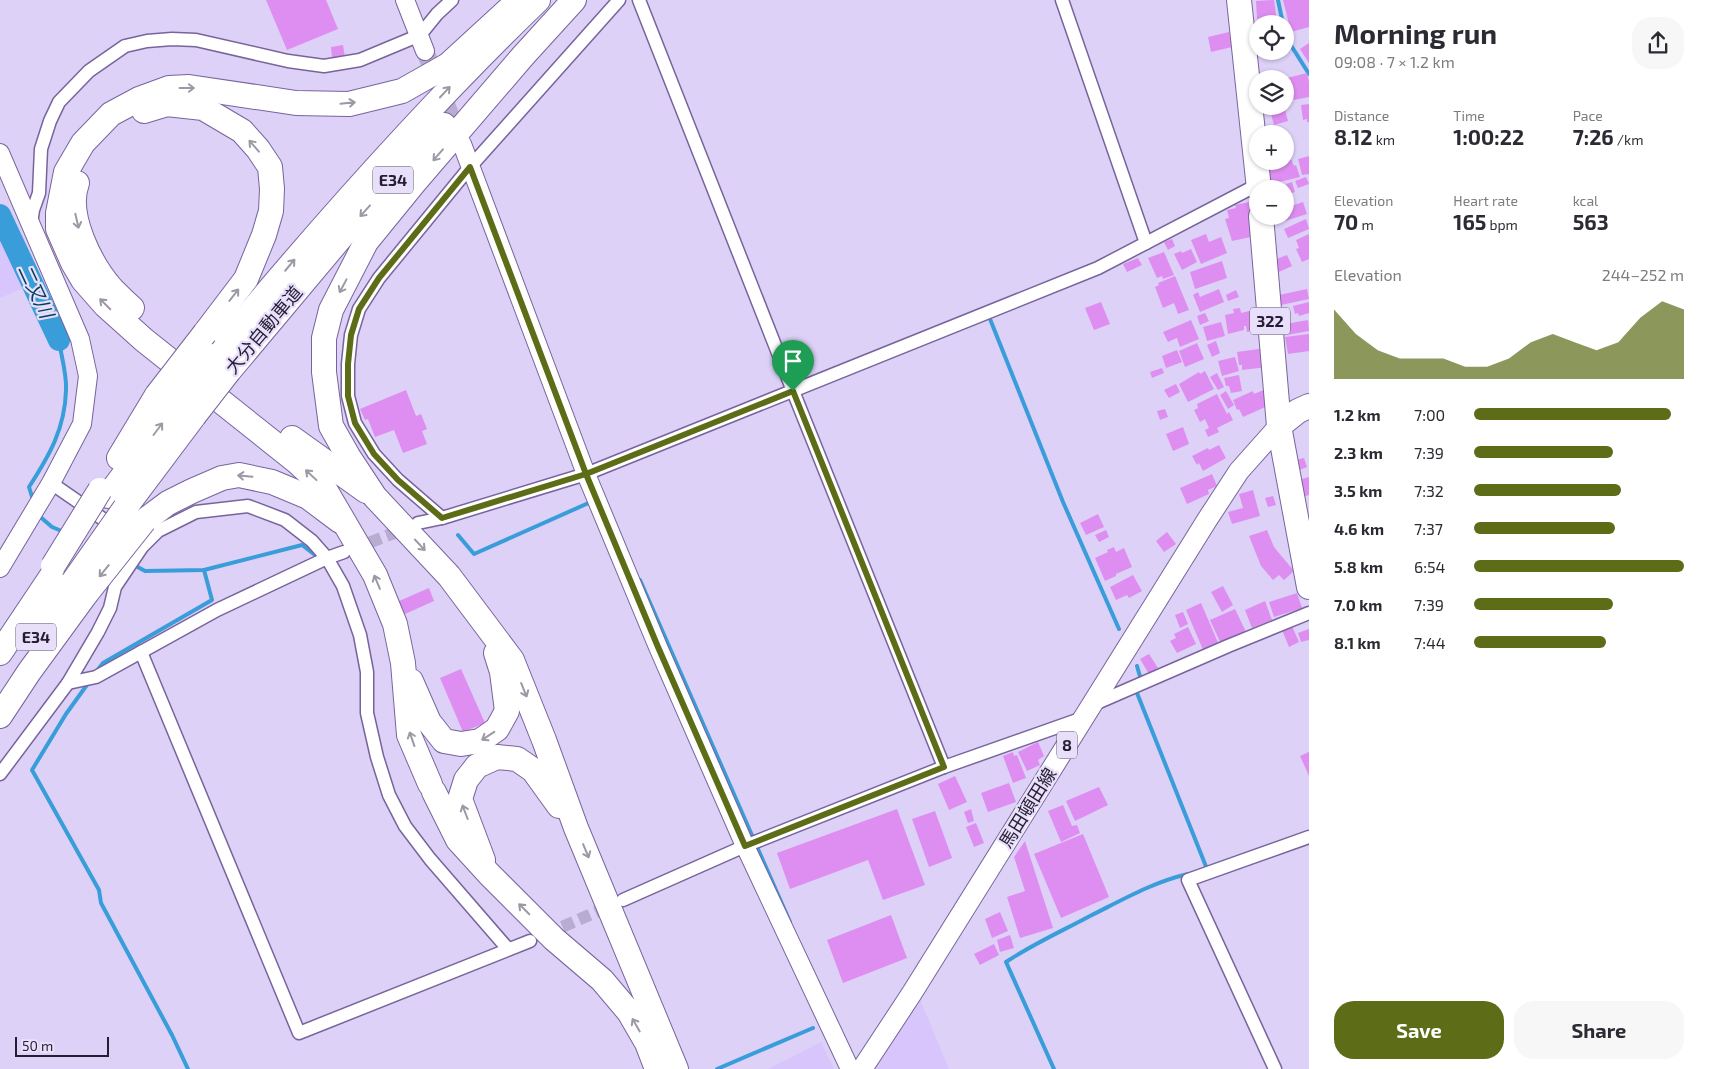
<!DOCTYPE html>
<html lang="en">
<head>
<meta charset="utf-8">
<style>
  body { margin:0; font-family:"Exo 2","Noto Sans JP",sans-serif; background:#f7f7f7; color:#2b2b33; height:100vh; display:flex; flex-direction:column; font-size:19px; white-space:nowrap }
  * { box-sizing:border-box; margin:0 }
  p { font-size:16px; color:#7c7c81 }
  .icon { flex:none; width:28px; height:28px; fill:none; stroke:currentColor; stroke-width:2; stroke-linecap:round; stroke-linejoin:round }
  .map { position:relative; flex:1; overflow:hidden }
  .details { display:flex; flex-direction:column; background:#fff; width:400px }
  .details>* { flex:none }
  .tools { position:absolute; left:1249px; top:15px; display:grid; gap:10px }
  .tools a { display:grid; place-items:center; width:45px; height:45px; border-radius:50%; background:#fff; box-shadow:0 1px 4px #0004; font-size:25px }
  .scale { position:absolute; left:15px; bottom:12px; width:94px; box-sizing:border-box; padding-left:5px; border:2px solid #251d34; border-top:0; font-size:14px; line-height:18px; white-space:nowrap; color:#251d34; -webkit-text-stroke:4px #e8e0fa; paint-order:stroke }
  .pin { position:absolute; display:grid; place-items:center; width:42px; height:42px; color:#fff; margin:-51px -21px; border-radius:50% 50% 50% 0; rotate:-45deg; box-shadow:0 0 5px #0007 }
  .pin .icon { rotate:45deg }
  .round { display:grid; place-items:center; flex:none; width:52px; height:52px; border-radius:20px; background:#f7f7f7 }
  .overview { display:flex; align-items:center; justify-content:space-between; height:85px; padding:0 25px }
  h1 { font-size:28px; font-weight:700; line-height:38px }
  .figures { display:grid; grid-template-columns:repeat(3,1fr); gap:8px; height:85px; padding:5px 25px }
  .figures div { display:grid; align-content:center }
  .figures b { font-size:21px; font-weight:700 }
  .figures small { font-size:14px; font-weight:400 }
  .figures p { font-size:14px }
  .chart { height:140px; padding:10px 25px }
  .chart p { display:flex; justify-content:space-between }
  .chart svg { width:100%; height:90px; margin-top:5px; fill:#5c6c17; opacity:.7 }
  .primary-button { display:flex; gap:10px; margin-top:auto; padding:10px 25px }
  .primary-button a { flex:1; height:58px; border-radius:20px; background:#5c6c17; color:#fff; font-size:20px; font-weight:700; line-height:58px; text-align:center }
  .primary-button a+a { background:#f7f7f7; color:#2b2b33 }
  ul { padding:0 25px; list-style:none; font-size:16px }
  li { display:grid; grid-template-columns:80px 60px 1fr; align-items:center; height:38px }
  li i { height:12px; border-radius:6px; background:#5c6c17 }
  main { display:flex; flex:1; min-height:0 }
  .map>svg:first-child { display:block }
</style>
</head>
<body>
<main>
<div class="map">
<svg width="1309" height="1069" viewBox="0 0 1309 1069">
  <rect width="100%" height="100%" fill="#ddd1f7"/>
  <!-- built -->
  <g fill="#d7c5fc">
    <path d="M0,221L28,286L0,298Z"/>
    <path d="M919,997L949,1069H872Z"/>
    <path d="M821,1042L834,1069H768Z"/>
  </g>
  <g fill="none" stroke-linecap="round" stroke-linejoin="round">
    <!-- stream -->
    <g stroke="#399dda" stroke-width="4">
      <path d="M1278,0L1283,24"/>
      <path d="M1285,30L1287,39L1309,74"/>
      <path d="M990,319L1063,502L1119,629"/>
      <path d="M33,500L29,487C49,456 65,429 66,390C67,374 61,356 59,340"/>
      <path d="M37,514L52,527L64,532"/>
      <path d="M458,535L474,554L593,501"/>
      <path d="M134,565L145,571L204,570L302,545L319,558"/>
      <path d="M640,580L790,922"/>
      <path d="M1137,666L1141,680"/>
      <path d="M96,672L103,663L212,600L204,570"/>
      <path d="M89,682L66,714L32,770L99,890L101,903L172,1035L188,1069"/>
      <path d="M1135,688L1207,869"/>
      <path d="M717,1069L813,1028"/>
      <path d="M1054,1069L1006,962C1033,944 1062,931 1090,916C1122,900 1153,882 1188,874"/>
    </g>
    <!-- river -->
    <path stroke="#399dda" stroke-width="22" d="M0,215L59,340"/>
  </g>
  <!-- building -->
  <g fill="#de8ef1">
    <path d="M266,0H326L338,29L287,50Z"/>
    <path d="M1274,0L1277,22L1262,23V18L1257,19L1256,1Z"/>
    <path d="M1283,0H1309V27L1291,32Z"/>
    <path d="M1229,32L1232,47L1211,52L1208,37Z"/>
    <path d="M1309,43V63L1300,49Z"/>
    <path d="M343,45L345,57L332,58L331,47Z"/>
    <path d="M1307,73L1309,82V97L1294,100L1293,97L1285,99V85L1289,84L1287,78Z"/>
    <path d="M1309,104V122H1307V119L1303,120L1301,105Z"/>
    <path d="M1285,110L1288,121L1274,125L1271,114Z"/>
    <path d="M1309,156V174L1302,175L1298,159Z"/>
    <path d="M1291,159L1294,166L1296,165L1300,177L1271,184L1266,166Z"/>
    <path d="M1306,177L1309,184L1298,188L1295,181Z"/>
    <path d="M1292,182L1295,192L1289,194L1286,184Z"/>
    <path d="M1249,202L1256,236L1232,241L1225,219L1229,218L1227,210L1236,208L1235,205Z"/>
    <path d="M1303,202L1307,214L1285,221L1283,216H1285V208Z"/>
    <path d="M1306,219L1309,229L1288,238L1284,229Z"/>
    <path d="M1206,234L1209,242L1221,237L1227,253L1201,264L1191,240Z"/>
    <path d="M1309,234V259L1302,262L1296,249L1299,248L1296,240Z"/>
    <path d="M1172,239L1175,246L1168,250L1164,242Z"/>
    <path d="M1191,249L1197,262L1182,270L1174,254L1181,251L1182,253Z"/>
    <path d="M1164,252L1174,275L1163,279L1162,276L1157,278L1148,258Z"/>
    <path d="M1287,255L1292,266L1279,272L1274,260Z"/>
    <path d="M1138,258L1142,265L1127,272L1123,264Z"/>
    <path d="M1222,261L1227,278L1195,289L1190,272Z"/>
    <path d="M1175,276L1189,310L1178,314L1174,303L1163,308L1155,287L1159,285L1158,283Z"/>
    <path d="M1219,289L1224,302L1200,312L1193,295L1198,292L1200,297Z"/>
    <path d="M1307,289L1309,299L1281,305L1279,295Z"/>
    <path d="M1236,290L1239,297L1228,301L1226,295Z"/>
    <path d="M1101,302L1110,324L1094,330L1085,308Z"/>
    <path d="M1309,302V313L1299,316L1298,313L1295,314L1293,306Z"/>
    <path d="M1240,308L1241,313L1254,310L1257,322L1259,321L1260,329L1247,332L1246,326H1244V330L1228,334L1225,315L1234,313L1233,309Z"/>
    <path d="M1205,313L1209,321L1200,325L1197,316Z"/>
    <path d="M1191,320L1199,339L1180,347L1177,338L1168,342L1163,332Z"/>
    <path d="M1308,320L1309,331L1281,336L1280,325Z"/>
    <path d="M1221,322L1225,336L1207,341L1203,327Z"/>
    <path d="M1309,334V351L1288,354L1285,337Z"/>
    <path d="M1216,341L1220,353L1212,357L1207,345Z"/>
    <path d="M1197,343L1204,359L1185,367L1179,351Z"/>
    <path d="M1266,348L1268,367L1242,370V365H1239L1237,352Z"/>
    <path d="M1177,350L1182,362L1166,368L1162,356Z"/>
    <path d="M1235,357L1239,371L1222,376L1218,361Z"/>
    <path d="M1162,368L1164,373L1152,378L1150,372Z"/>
    <path d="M1205,371L1214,389L1188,402L1179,384L1199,372L1200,374Z"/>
    <path d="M1217,373L1224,387L1218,390L1210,377Z"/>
    <path d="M1239,375L1242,391L1231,393L1229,386H1226L1224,378Z"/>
    <path d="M1176,384L1180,392L1169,398L1164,390Z"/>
    <path d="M1266,389L1272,404L1243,417L1239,409L1237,410L1233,400L1253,391L1254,394Z"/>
    <path d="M406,390L416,416L421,414L427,429L422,431L427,444L403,453L394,430L375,437L368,419L365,420L360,409Z"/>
    <path d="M1226,391L1234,405L1228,409L1220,395Z"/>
    <path d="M1217,394L1227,414L1229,412L1233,420L1217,428L1219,432L1208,437L1205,430L1209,428L1205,419L1200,422L1194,410L1198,408L1197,404Z"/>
    <path d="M1165,409L1168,417L1160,420L1157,411Z"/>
    <path d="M1183,427L1189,444L1173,451L1166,434Z"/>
    <path d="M1219,445L1226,458L1203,471L1199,463L1197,465L1192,456L1208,448L1209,450Z"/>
    <path d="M1304,458L1307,467L1299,470L1296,460Z"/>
    <path d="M1212,474L1217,486L1208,490L1209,494L1187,504L1180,488Z"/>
    <path d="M1309,477V495L1302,497L1298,480Z"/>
    <path d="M1253,490L1260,516L1232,524L1228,512L1243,508L1239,494Z"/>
    <path d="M1273,496L1276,505L1268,507L1265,498Z"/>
    <path d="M1098,514L1104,527L1086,535L1080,523Z"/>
    <path d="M1106,530L1109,537L1099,542L1095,535Z"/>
    <path d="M1267,530L1274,547L1294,571L1284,580L1279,575L1273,580L1261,566L1249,536Z"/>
    <path d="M1167,532L1176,544L1164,552L1156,541Z"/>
    <path d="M1114,547L1116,552L1124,548L1132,567L1116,574V576L1105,581L1095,558L1108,552L1107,550Z"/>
    <path d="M1133,575L1142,591L1129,598L1127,595L1116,600L1110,587Z"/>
    <path d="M1223,586L1233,605L1222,612L1211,592Z"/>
    <path d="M429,588L434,601L405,614L399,601Z"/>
    <path d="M1297,593L1302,608L1274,617L1269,602Z"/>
    <path d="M1265,601L1272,620L1252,628L1245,610Z"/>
    <path d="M1201,603L1219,645L1204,652L1186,610Z"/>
    <path d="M1235,609L1246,632L1221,644L1210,620Z"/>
    <path d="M1183,612L1188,624L1180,628L1175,615Z"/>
    <path d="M1292,626L1299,642L1289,647L1282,630Z"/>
    <path d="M1188,627L1196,644L1177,653L1170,641L1176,638L1174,634Z"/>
    <path d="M1309,629V640L1301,642L1298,633Z"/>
    <path d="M1149,654L1158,668L1149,674L1140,659Z"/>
    <path d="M461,669L485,723L463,732L440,678Z"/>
    <path d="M1038,742L1044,756L1038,760L1040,765L1027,771L1018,752Z"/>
    <path d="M1013,752L1014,756L1017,755L1026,778L1013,783L1003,756Z"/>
    <path d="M1309,752V776L1300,756Z"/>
    <path d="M955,776L967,802L949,810L938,784Z"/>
    <path d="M1009,783L1016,802L988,812L981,793Z"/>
    <path d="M1099,787L1108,805L1075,821L1066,801Z"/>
    <path d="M1063,805L1072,826L1077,825L1080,833L1061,842L1048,811Z"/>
    <path d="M897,809L925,885L883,900L868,860L790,889L777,853Z"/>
    <path d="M971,809L974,821L968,823L964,812Z"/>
    <path d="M935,811L952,858L929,867L912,819Z"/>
    <path d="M976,823L984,843L974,847L966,827Z"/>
    <path d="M1083,834L1109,897L1061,918L1034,854Z"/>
    <path d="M1025,841L1053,928L1020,938L1007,897L1025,891L1014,857Z"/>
    <path d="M1000,912L1008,931L992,938L985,919Z"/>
    <path d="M891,915L907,958L843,983L827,940Z"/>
    <path d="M1010,935L1014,948L1000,952L997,940Z"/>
    <path d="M994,944L999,955L980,965L974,954Z"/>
  </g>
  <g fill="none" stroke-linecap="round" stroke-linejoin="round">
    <!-- street-tunnel -->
    <g stroke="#b8add0" stroke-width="12" stroke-dasharray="12 6" stroke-linecap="butt">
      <path d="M353,549L407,528"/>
      <path d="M546,934L612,905"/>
    </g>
    <!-- secondary-tunnel -->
    <path stroke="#b8add0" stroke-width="18" stroke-dasharray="18 9" stroke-linecap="butt" d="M425,51L459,137"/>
    <!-- street casing -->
    <g stroke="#78649c" stroke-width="15">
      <g id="street">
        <path d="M639,0L793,391L944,767"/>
        <path d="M1062,0L1146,243"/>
        <path d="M31,224L33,210L39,193L41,149L50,121L59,102L89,71L125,46L147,41L172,39L196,40L288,61L324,66L360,60L420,35L437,14L452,0"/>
        <path d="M51,483L116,528"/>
        <path d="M442,518L398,480L374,454L355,423L348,396V364L351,335L359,309L379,278L470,167L619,0"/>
        <path d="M418,523L442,518L586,474L1098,268L1259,184"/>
        <path d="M141,652L299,1033L530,941"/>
        <path d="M68,683L96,677L217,610L327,558L344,552"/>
        <path d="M1092,705L1228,646L1309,613"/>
        <path d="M0,774L68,683L98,632L110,608L115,587L142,547L158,531L196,512L248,506L285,520L312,541L327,558L343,586L360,635L367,672V713L377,757L389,795L405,826L430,859L508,949"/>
        <path d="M623,900L745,846L944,767L1083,718"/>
        <path d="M1275,1069L1188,880L1309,837"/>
      </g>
    </g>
    <!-- secondary casing -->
    <g stroke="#78649c" stroke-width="20">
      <g id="secondary">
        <path d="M405,0L425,51"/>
        <path d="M462,144L586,474L658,647L745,846L850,1069"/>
        <path d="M0,153L80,339L88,376L82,424L51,483L0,568"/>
      </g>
    </g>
    <!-- primary casing -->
    <g stroke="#78649c" stroke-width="22">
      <path id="primary" d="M862,1069L912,993L1207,520L1239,471L1279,426"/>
    </g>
    <!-- highway casing -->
    <g stroke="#78649c" stroke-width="26">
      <g id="highway">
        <path d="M574,0L523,56L414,183L366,242L331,310L324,338V372L331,426L348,456L375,497L449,576L512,660L544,740L576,828L676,1069"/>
        <path d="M1239,0L1259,189"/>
        <path d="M144,111L167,104L203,108L242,131L258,149L270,167L272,189L271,211L264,235L246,279L205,333"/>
        <path d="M77,183C65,215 91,265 112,289C119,296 125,302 132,308"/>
        <path d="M1261,216L1279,426L1309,587"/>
        <path d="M214,356C316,232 422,112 538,0"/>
        <path d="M229,371L348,229L444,125"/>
        <path d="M1279,426L1298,411L1309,406"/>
        <path d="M292,438L366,491"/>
        <path d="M119,458L157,395"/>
        <path d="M108,496L178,402"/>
        <path d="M125,508L194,416"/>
        <path d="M144,521L168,503L192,491L222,478L239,475L272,482L308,497L340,521"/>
        <path d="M41,630L73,582"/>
        <path d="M0,653L57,568"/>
        <path d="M411,681L429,722L444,741L461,744L480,741L497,729L507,711L502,672L496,653"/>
        <path d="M0,716L29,672L86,594"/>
        <path d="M430,784L409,735L403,663L395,624L375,575L323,486L296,461L144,340L105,305L83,280L73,263L58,229V213L66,172L83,143L111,114L139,99L169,88L189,87L296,103L349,104L402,91L448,65L519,0"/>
        <path d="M434,792L458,840L489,874L554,939L602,980L629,1012L647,1043L657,1069"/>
        <path d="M483,860L460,799L466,780L477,766L497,757L517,759L533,770L559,806"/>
      </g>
    </g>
    <!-- street -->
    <use href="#street" stroke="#fff" stroke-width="12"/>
    <!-- secondary -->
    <use href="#secondary" stroke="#fff" stroke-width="18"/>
    <!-- primary -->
    <use href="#primary" stroke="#fff" stroke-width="20"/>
    <!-- highway -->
    <use href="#highway" stroke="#fff" stroke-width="24"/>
    <!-- highway-bridge casing -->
    <g stroke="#78649c" stroke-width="26" stroke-linecap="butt">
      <g id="highway-bridge">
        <path d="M157,395L205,333"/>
        <path d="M178,402L214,356"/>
        <path d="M194,416L229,371"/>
        <path d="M53,566L100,490"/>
        <path d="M73,582L125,508"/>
        <path d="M86,594L144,521"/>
      </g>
    </g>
    <!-- highway-bridge -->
    <use href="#highway-bridge" stroke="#fff" stroke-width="24"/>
  </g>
  <!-- one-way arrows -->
  <defs><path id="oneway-shaft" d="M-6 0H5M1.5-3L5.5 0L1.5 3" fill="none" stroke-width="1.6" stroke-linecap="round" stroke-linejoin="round" transform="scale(1.25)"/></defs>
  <g stroke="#9d99a4">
    <use href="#oneway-shaft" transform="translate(187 88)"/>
    <use href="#oneway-shaft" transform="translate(445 92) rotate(-47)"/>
    <use href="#oneway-shaft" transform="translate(348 103) rotate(-6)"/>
    <use href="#oneway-shaft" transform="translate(254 146) rotate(-131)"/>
    <use href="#oneway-shaft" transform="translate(438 155) rotate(131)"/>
    <use href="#oneway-shaft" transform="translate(365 211) rotate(132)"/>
    <use href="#oneway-shaft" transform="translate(77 221) rotate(77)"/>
    <use href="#oneway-shaft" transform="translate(290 265) rotate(-50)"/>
    <use href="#oneway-shaft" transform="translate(343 286) rotate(118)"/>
    <use href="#oneway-shaft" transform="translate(234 295) rotate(-52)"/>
    <use href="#oneway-shaft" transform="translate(105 304) rotate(-135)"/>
    <use href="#oneway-shaft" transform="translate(158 429) rotate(-53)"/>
    <use href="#oneway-shaft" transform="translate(311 475) rotate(-137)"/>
    <use href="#oneway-shaft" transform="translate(245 476) rotate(-175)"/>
    <use href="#oneway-shaft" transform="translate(420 545) rotate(47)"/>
    <use href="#oneway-shaft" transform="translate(104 571) rotate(129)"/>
    <use href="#oneway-shaft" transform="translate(377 582) rotate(-113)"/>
    <use href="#oneway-shaft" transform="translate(524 690) rotate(68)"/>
    <use href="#oneway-shaft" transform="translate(488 736) rotate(147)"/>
    <use href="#oneway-shaft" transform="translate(412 739) rotate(-109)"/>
    <use href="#oneway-shaft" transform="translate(465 812) rotate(-111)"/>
    <use href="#oneway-shaft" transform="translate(586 851) rotate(67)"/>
    <use href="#oneway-shaft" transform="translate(524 909) rotate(-135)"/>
    <use href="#oneway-shaft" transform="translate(636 1025) rotate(-120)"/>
  </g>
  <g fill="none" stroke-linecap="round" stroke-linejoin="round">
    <!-- route casing -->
    <g stroke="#fff" stroke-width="10">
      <path id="route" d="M793,391L586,474L470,167L379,278L359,309L351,335L348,364V396L355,423L374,454L398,480L442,518L586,474L658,647L745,846L944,767L793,391"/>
    </g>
    <!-- route -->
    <use href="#route" stroke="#5c6c17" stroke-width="6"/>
  </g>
  <g text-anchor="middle" stroke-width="4.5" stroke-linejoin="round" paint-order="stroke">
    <!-- shield labels -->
    <g fill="#e8e0fa" stroke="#60586f" stroke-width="1">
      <rect x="373" y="166.5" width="40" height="27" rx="4"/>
      <rect x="1250" y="307.5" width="40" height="27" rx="4"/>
      <rect x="16" y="623.5" width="40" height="27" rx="4"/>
      <rect x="1057" y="731.5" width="20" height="27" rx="4"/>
    </g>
    <g font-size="16" font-weight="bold" fill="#251d34">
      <text x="393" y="186">E34</text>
      <text x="1270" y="327">322</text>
      <text x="36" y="643">E34</text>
      <text x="1067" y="751">8</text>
    </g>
    <!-- street labels -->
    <g font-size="18" fill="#251d34" stroke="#e8e0fa">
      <text transform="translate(264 330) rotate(-50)" y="6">大分自動車道</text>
      <text transform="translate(1028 808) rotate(-58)" y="6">馬田頓田線</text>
    </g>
    <!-- water labels -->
    <g font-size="19" font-style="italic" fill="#053e5d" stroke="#e8e0fa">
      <text transform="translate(36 291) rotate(65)" y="7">二又川</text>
    </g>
  </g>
</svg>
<div class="tools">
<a><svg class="icon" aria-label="locate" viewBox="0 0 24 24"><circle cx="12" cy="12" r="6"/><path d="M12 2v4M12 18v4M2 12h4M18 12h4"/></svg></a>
<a><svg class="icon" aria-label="layers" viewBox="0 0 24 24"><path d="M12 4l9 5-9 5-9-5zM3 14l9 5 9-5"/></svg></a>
<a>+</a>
<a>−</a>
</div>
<div class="scale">50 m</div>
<div class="pin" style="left:793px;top:391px;background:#1e9e55"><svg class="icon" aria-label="arrive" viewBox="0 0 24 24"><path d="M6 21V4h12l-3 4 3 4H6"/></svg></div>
</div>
<section class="details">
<div class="overview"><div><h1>Morning run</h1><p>09:08 · 7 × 1.2 km</p></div><a class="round"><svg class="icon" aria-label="share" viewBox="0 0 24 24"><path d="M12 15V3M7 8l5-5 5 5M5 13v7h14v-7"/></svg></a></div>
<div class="figures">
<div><p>Distance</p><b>8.12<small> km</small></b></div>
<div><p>Time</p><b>1:00:22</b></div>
<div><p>Pace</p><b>7:26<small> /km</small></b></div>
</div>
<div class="figures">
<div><p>Elevation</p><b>70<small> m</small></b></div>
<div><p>Heart rate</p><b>165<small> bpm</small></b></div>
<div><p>kcal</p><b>563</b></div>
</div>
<div class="chart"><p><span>Elevation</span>244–252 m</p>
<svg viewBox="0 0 160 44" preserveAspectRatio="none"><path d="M0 44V10L10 22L20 30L30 34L40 34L50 34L60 38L70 38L80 34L90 26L100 22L110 26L120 30L130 26L140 14L150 6L160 10V44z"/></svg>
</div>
<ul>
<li><b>1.2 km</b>7:00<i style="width:94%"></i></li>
<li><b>2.3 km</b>7:39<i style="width:66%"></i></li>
<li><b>3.5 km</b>7:32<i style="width:70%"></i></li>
<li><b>4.6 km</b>7:37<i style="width:67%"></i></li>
<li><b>5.8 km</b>6:54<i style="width:100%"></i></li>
<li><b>7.0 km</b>7:39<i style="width:66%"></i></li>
<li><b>8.1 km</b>7:44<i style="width:63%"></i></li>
</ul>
<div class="primary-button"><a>Save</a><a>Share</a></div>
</section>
</main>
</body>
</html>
